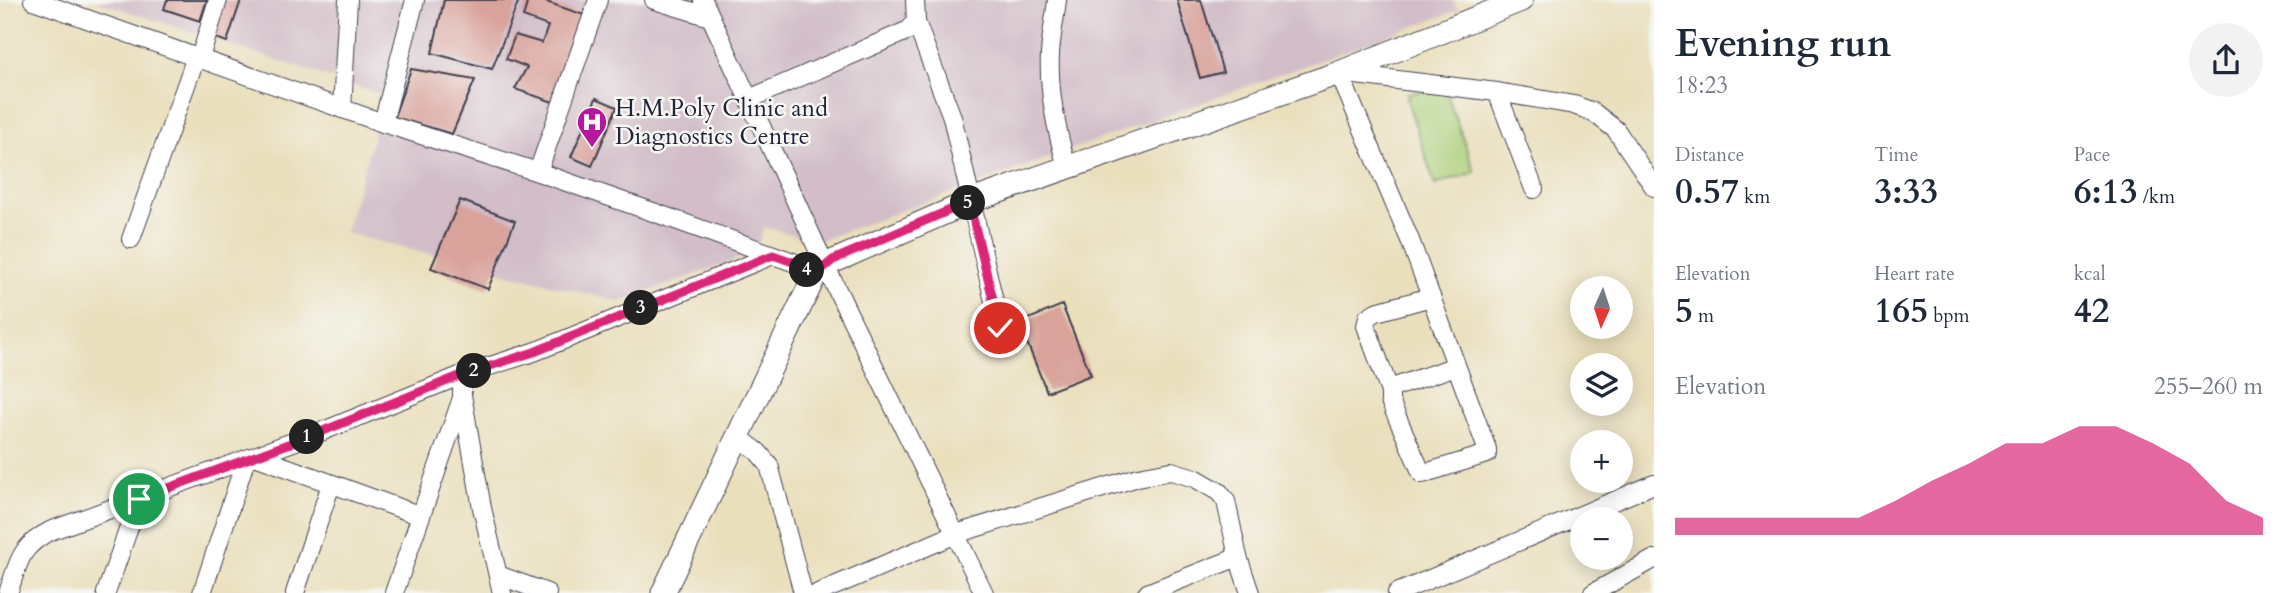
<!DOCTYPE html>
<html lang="en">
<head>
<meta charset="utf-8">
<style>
  body { margin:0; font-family:Cardo,serif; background:#f2f2f3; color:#1f2937; height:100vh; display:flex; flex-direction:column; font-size:26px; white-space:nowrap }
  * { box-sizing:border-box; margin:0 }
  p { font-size:23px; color:#747a83 }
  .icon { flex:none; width:38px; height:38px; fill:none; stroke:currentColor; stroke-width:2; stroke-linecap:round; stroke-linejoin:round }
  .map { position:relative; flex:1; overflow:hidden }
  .panel { display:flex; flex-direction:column; background:#fff; width:630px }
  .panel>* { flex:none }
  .needle { width:46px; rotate:183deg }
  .buttons { position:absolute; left:1570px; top:276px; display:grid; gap:14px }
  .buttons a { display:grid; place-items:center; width:63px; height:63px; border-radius:50%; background:#fff; box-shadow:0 4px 18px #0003; font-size:35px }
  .pin { position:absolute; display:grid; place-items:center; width:60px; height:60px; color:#fff; margin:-30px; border:4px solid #fff; border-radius:50%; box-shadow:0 2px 7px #0007 }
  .km { position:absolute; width:35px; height:35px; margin:-18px; border-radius:50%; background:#222; color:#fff; font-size:19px; line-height:35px; text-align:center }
  .round { display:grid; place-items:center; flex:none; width:74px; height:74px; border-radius:37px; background:#f2f2f3 }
  .headline { display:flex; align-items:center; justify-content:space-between; height:119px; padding:0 21px }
  h1 { font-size:38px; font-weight:700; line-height:52px }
  .stats { display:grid; grid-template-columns:repeat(3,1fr); gap:10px; height:119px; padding:7px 21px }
  .stats div { display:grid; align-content:center }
  .stats b { font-size:35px; font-weight:700 }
  .stats small { font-size:19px; font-weight:400 }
  .stats p { font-size:19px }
  .chart { height:196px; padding:14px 21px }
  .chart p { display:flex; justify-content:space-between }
  .chart svg { width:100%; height:126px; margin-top:7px; fill:#db2777; opacity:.7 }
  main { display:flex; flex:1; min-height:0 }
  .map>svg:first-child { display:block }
</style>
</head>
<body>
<main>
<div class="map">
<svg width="1654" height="593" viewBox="0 0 1654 593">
  <rect width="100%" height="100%" fill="#f6f6f2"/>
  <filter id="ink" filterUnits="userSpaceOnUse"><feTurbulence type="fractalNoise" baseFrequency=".0143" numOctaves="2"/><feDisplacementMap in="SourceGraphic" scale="14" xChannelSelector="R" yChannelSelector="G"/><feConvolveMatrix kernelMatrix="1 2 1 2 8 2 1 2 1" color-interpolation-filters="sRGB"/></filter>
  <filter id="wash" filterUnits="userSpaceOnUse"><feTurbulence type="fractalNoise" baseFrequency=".00686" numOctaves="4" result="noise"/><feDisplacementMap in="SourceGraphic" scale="28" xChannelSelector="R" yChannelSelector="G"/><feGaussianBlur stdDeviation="1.57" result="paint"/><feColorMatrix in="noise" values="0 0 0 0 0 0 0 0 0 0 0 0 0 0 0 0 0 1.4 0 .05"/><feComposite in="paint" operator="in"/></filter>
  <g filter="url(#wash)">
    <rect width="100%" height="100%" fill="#eadfbc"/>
    <!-- industrial -->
    <path fill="#d2bdc8" d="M94,0H1452L1459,10L818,241L764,227L755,253L620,302L345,233L385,96Z"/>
    <!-- green -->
    <path fill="#abce77" stroke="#667859" stroke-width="2" d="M1445,89L1475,172L1435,185L1407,100L1408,93Z"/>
    <g id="blocks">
      <!-- building -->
      <g fill="#d9a29b">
        <path d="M167,0H207L200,21L164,9Z"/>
        <path d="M222,0H241L227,42L210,36Z"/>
        <path d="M444,0H519L492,69L432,53Z"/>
        <path d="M528,0H541L584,15L553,102L515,89L527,67L506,59L515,35L542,43L548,26L523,17Z"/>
        <path d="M1177,0H1201L1223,72L1200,78Z"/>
        <path d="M411,69L475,80L452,134L394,117Z"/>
        <path d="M596,98L617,107L592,166L571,157Z"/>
        <path d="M460,200L515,221L488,289L431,268Z"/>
        <path d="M1062,305L1091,375L1047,392L1019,323Z"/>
      </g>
    </g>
  </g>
  <g filter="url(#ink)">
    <use href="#blocks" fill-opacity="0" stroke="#403e4e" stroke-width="2"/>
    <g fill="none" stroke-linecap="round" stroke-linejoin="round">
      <!-- minor casing -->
      <g stroke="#403e4e" stroke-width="20">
        <g id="minor">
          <path d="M33,0L383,123L538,172L653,212L793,262L815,275"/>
          <path d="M654,0L710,17"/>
          <path d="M703,0L825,265L984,593"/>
          <path d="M1057,0C1055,18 1051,36 1050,54C1048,93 1057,131 1067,168"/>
          <path d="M916,22L952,117L1000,328"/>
          <path d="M200,58L218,0"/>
          <path d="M1497,92L1534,189"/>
          <path d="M749,99L909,30L916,22L915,0"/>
          <path d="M342,109L348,0"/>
          <path d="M383,123L415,0"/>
          <path d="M538,172L598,0"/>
          <path d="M131,239L196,57"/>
          <path d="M1456,366L1395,387L1390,392V401L1422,474L1487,454V449L1410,240L1339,73L1497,92L1574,105L1593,112L1616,130L1654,187"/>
          <path d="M462,375V395L482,508L502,593"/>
          <path d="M1390,392L1366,326L1368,317L1376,312L1431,297"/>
          <path d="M738,437L758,452L769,465L803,593"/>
          <path d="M255,456L421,516"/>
          <path d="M498,575L547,593"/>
          <path d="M8,593C19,562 19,547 50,531L323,431L462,375L534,352L773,255"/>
          <path d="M106,593L139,499"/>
          <path d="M202,593L246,459"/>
          <path d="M295,593L331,484"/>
          <path d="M394,593L462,398"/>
          <path d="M818,593L956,534L1138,477L1171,471L1195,478L1219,492L1226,501L1238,557L1250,593"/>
          <path d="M1147,593L1238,557"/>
          <path d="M1397,593L1654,484"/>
          <path d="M1593,593L1654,559"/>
        </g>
      </g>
      <!-- major casing -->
      <g stroke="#403e4e" stroke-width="25">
        <path id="major" d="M663,593L815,275L825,265L974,200L1339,73L1521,0"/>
      </g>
      <!-- minor -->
      <use href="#minor" stroke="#fff" stroke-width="18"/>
      <!-- major -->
      <use href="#major" stroke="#fff" stroke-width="23"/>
    </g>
  </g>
  <g fill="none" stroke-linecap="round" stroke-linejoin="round" filter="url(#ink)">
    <!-- route casing -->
    <g stroke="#fff" stroke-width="14">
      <path id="route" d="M139,499L323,431L462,375L534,352L773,255L793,262L815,275L833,260L969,202L1000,328"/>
    </g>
    <!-- route -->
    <use href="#route" stroke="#db2777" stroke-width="9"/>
  </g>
  <!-- icons -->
  <defs>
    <g id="hospital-pin" transform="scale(1.575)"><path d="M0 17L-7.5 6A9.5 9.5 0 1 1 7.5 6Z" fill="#b5179e" stroke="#f6f6f2"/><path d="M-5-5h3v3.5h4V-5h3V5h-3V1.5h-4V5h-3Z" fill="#fff"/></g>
  </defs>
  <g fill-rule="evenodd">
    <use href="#hospital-pin" x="592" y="122"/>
  </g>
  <g text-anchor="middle" stroke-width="5" stroke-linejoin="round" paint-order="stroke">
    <!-- poi labels -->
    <g font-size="24" fill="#22223b" stroke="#f6f6f2" text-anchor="start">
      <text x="615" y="116">H.M.Poly Clinic and<tspan x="615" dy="28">Diagnostics Centre</tspan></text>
    </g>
  </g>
</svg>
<div class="buttons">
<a><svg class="needle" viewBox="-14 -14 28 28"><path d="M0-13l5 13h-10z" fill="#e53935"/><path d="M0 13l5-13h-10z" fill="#747a83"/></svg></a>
<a><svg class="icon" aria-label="layers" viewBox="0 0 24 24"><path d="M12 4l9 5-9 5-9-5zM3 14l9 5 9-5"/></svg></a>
<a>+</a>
<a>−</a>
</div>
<div class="pin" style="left:139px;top:499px;background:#1e9e55"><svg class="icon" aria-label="arrive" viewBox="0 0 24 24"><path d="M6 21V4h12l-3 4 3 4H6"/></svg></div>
<div class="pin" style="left:1000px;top:328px;background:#d93025"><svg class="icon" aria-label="check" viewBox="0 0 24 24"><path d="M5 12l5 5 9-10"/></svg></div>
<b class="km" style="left:307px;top:437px">1</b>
<b class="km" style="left:474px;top:371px">2</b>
<b class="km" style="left:641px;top:308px">3</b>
<b class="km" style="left:807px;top:270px">4</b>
<b class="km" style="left:968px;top:203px">5</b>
</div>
<section class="panel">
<div class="headline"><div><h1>Evening run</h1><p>18:23</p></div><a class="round"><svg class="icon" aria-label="share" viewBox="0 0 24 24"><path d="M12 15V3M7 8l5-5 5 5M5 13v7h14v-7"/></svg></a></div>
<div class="stats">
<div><p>Distance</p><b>0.57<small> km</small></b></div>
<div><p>Time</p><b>3:33</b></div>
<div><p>Pace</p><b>6:13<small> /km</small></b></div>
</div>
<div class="stats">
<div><p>Elevation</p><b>5<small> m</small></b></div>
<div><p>Heart rate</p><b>165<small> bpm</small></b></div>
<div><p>kcal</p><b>42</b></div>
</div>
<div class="chart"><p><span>Elevation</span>255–260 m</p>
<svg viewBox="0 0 160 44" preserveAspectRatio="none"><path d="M0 44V38L10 38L20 38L30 38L40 38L50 38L60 32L70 25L80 19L90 12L100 12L110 6L120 6L130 12L140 19L150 32L160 38V44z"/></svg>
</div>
</section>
</main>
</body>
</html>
